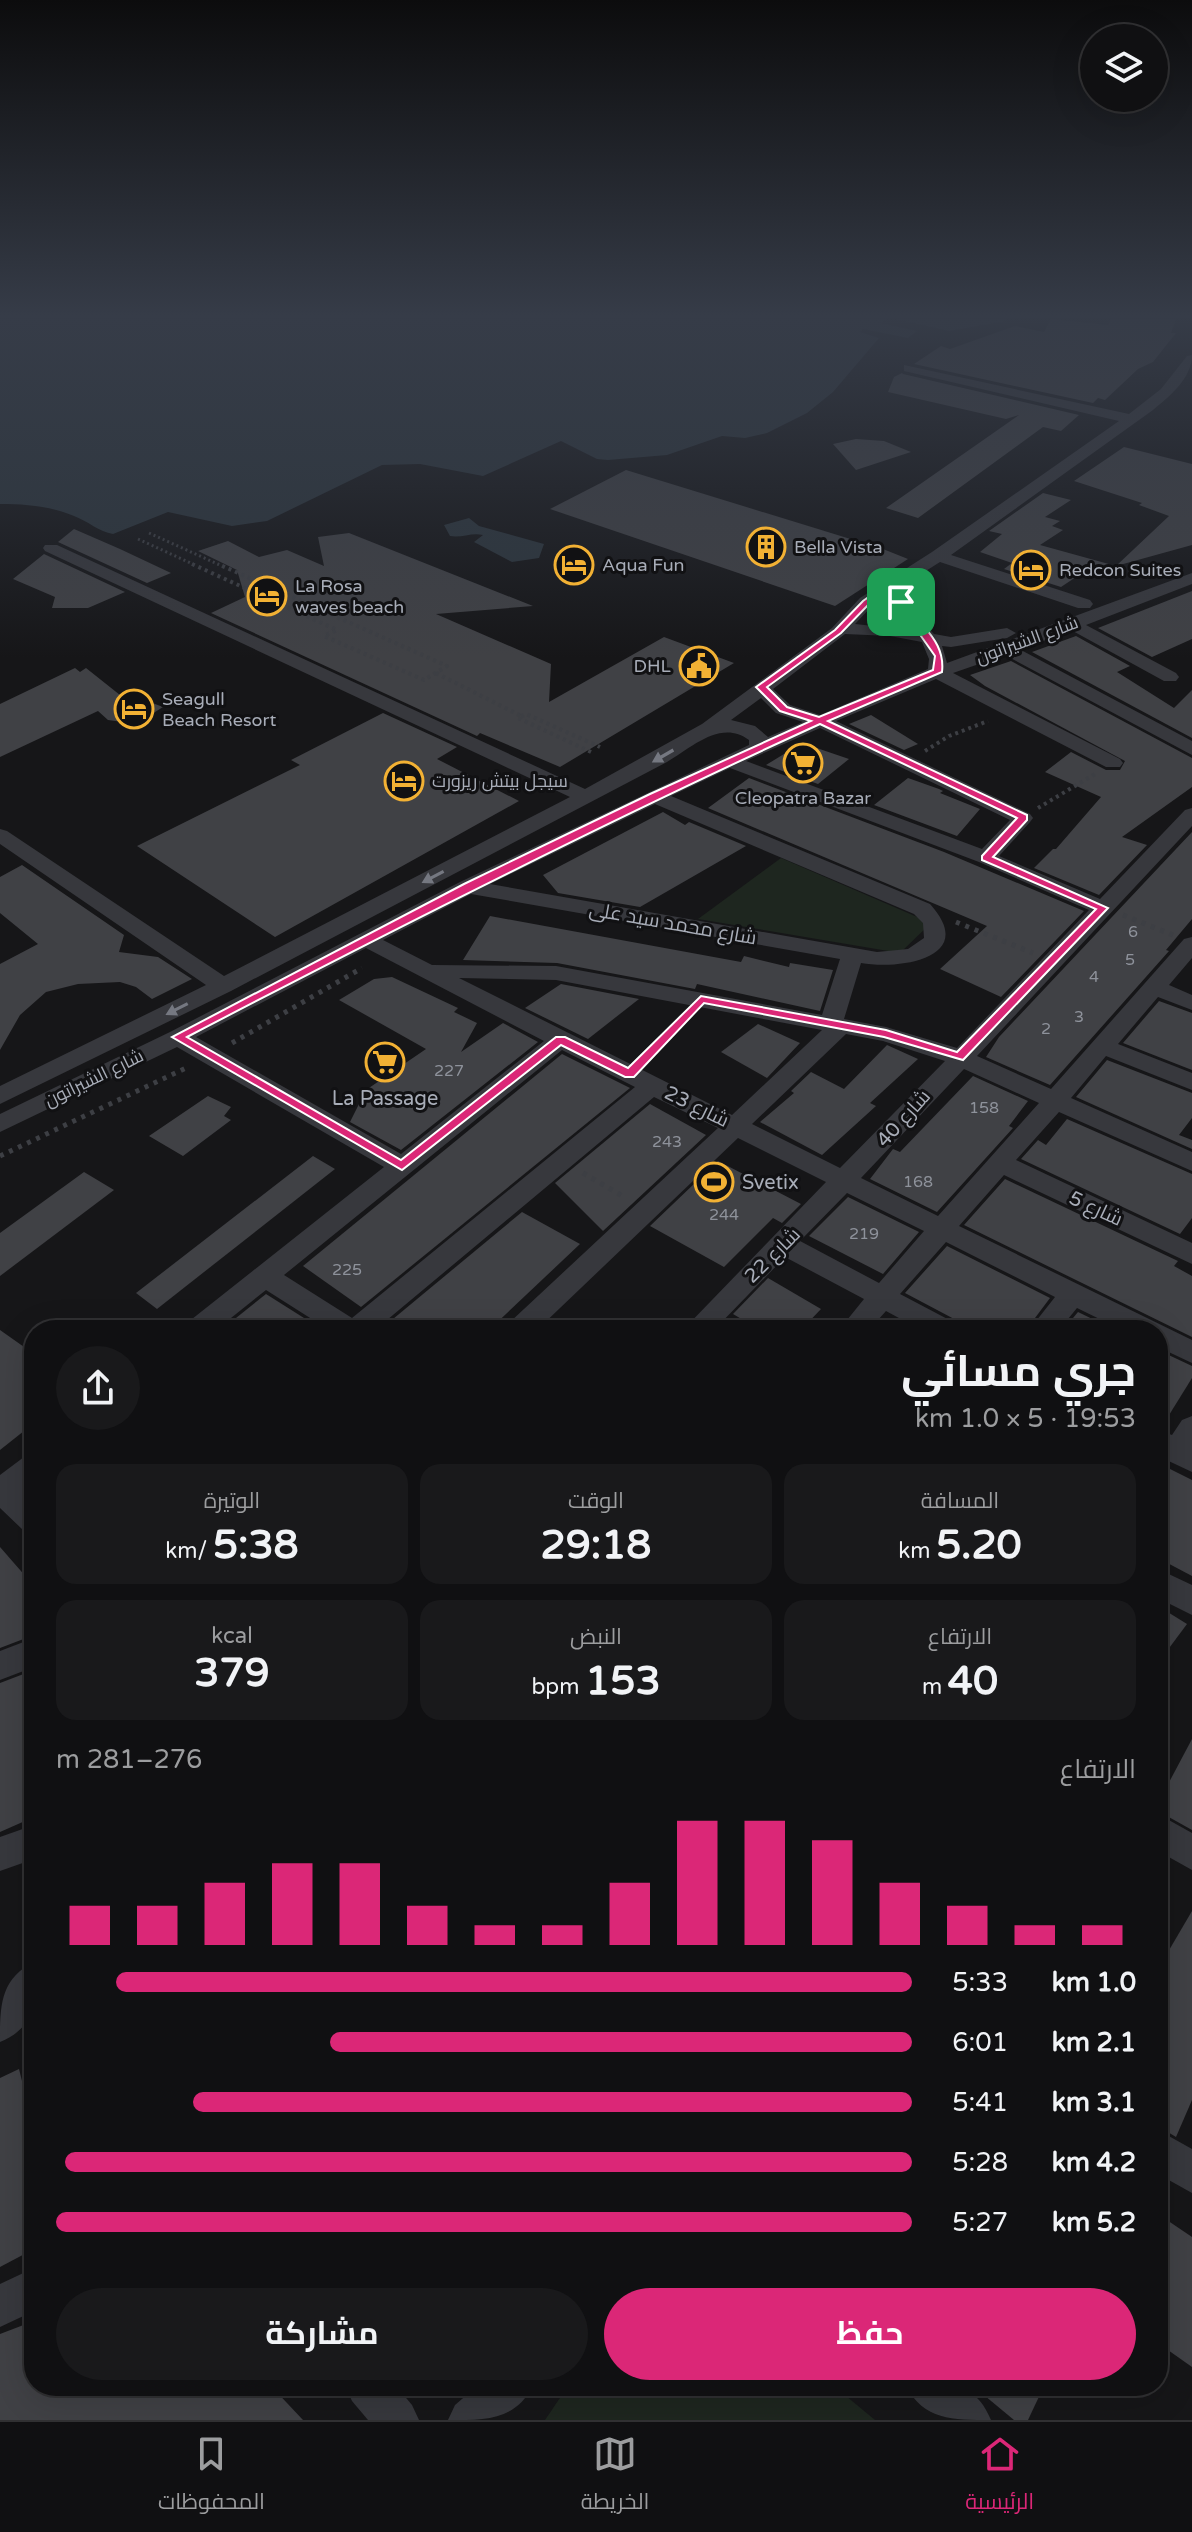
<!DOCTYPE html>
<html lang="ar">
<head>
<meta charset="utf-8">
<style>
  body { margin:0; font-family:"Varela Round",Cairo,sans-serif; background:#19191b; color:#f1f3f6; direction:rtl; height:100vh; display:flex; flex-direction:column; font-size:30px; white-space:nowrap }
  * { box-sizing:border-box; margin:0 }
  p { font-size:26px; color:#9c9d9f }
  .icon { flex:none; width:44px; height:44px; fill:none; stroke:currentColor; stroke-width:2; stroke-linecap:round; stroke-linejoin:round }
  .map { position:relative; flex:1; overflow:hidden; direction:ltr }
  .side { position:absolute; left:24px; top:1320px; width:1144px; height:1076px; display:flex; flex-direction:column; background:#101012; border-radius:32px; box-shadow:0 8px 32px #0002,0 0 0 2px #303032; direction:rtl }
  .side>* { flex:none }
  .tools { position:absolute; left:1080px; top:24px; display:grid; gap:16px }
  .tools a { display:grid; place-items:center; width:88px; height:88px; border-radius:50%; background:#101012; box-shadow:0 8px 32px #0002,0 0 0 2px #303032; font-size:40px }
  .pin { position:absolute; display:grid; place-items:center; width:68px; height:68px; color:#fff; margin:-34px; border-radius:16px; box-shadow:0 4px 12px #0006 }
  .round { display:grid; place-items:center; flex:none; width:84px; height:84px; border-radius:42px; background:#19191b }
  .overview { display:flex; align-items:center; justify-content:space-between; height:136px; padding:0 32px }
  h1 { font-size:44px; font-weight:700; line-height:60px }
  .figures { display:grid; grid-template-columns:repeat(3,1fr); gap:12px; height:136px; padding:8px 32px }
  .figures div { display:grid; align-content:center; border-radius:20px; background:#19191b; text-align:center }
  .figures b { font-size:40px; font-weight:700 }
  .figures small { font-size:22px; font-weight:400 }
  .figures p { font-size:22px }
  .chart { height:224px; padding:16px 32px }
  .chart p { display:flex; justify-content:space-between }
  .chart svg { width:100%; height:144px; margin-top:8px; stroke:#db2777; stroke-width:6 }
  .primary-button { display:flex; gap:16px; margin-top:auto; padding:16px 32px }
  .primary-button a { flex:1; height:92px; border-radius:48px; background:#db2777; color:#fff; font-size:32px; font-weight:700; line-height:92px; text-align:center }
  .primary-button a+a { background:#19191b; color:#f1f3f6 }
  ul { padding:0 32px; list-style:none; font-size:26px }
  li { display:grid; grid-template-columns:128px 96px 1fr; align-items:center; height:60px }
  li i { height:20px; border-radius:10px; background:#db2777 }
  .tabs { display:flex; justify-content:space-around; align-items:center; height:112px; border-top:2px solid #303032; background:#101012; font-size:22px; color:#9c9d9f }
  .tabs a { display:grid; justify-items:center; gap:4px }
  .tabs .active { color:#db2777 }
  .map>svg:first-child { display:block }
</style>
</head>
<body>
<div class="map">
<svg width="1192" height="2420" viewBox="0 0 1192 2420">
  <rect width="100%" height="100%" fill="#161618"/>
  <!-- green -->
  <g fill="#1e261f">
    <path d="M781,858L931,923L900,953L698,919Z"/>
    <path d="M568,2386H834L875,2420H545Z"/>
  </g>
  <!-- water -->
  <g fill="#2c353c">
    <path d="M0,319H887L880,323L917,331L908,338L863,329L860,332L879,338L833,392L807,413L767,433L745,438L722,436L667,455L608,460L597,459L561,441L483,476L420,464L382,465L267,521L232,526L168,512L113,534C99,532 88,521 74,516C50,506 25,504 0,504Z"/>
    <path d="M896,319H1005L1006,321L949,331Z"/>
    <path d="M469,518L479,526L544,544L539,558L512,562L474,542L483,535C472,532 462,538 450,536L444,525Z"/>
  </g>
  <!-- building -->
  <g fill="#404145">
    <path d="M1051,319L1108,325L1111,319H1176L1171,333H1176L1153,362L1138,369L1105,400L1098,398L1093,403L914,364L941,346L950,349L1015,326L1044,332Z"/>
    <path d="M902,373L903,374L1079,415L1061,431L1043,427L918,518L886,508L1019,415L1006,419L888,392L894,377Z"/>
    <path d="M856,439L884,441L911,452L856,470L833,444Z"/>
    <path d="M1124,447L1192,464V545L1116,566L1169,516L1139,505L1142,503L1074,481Z"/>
    <path d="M626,470L883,549L908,559L835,606L550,509Z"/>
    <path d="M1043,493L1071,500L1045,517L1060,521L1052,526L1063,530L1040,545L1116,566L1076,577L1061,587L1004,569L1012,563L980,552L1002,534L989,531Z"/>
    <path d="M74,529L120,549L171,573L147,583L58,542Z"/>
    <path d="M349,533L533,606L436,614L551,664L549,702L664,637L734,663L560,767L480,733L477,736L211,613L245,597L237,570L198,551L228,541L259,557L287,550L324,566L318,537Z"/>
    <path d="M44,554L125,592L88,608H52L55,597L13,579Z"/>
    <path d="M1192,591V639L1152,657L1098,628Z"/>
    <path d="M1076,636L1130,666L1117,672L1174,708L1192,690V738L1032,652Z"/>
    <path d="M1011,661L1192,758V787L1122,837L1147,845L1099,895L1034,868L1053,849H1056L1101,797L1045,772L1071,752L1106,770H1120L1125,761L985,686L970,675Z"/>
    <path d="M75,668L80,672L86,668L125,699H142L163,707L144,719L130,723L108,720L98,711L0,757V704Z"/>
    <path d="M383,713L457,747L437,759L519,801L275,937L137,846L300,765L291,760Z"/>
    <path d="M871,715L918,744L904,750L849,724Z"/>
    <path d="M802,743L849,759L818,784L766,765Z"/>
    <path d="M749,778L944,852L1084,911L1001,997L940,969L987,926L708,808Z"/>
    <path d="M908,778L939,789L943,791L940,793L980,809L957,836L874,805Z"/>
    <path d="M663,812L685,825L689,822L746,846L640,907L558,893L543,875Z"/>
    <path d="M1192,832V919L1166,950L1169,951L1050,1085L986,1057L999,1037Z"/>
    <path d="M22,865L124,935L119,952L158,957L192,979L152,999L136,987L120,982L78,984L46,992L20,1015L0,1050V964L38,944L0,913V877Z"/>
    <path d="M490,916L741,962L744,956L789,967L790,963L833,970L820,1011L697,984L695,989L557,963L463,960Z"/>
    <path d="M392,977L458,1008L454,1012L477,1023L461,1052L503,1023L538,1042L401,1150L350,1122L366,1090L426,1049L339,1000L374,979Z"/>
    <path d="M561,984L639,999L588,1039L525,1008Z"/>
    <path d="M1159,1001L1192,1013V1070L1123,1043Z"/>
    <path d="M758,1024L800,1043L767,1078L721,1052Z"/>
    <path d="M887,1045L918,1059L870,1103L876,1106L822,1155L760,1122L794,1093L791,1091L811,1072L844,1089Z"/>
    <path d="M562,1054L630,1088L361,1307L303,1266Z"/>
    <path d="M1107,1060L1192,1093V1118L1179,1135L1192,1140V1149L1076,1097Z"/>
    <path d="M973,1076L1028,1101L1009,1126L1013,1128L937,1212L870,1179L893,1149L900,1152Z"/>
    <path d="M208,1096L231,1107L224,1116L231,1120L183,1156L149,1136Z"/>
    <path d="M650,1104L706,1135L603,1231L555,1183Z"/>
    <path d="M1067,1119L1192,1174V1218L1180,1234L1021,1159L1038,1140L1046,1145Z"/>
    <path d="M313,1156L335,1169L157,1309L136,1293Z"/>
    <path d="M718,1161L801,1204L782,1223L773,1218L724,1267L650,1226Z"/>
    <path d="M84,1172L114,1190L0,1276V1233Z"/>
    <path d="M1005,1179L1178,1261L1174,1266L1192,1276V1337L964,1225Z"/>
    <path d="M848,1197L919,1232L883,1274L809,1236Z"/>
    <path d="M522,1212L580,1244L489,1330H395L387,1324Z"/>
    <path d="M947,1246L1050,1298L1026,1330H962L956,1320L905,1293Z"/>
    <path d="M768,1278L821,1309L801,1330H760L733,1314Z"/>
    <path d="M266,1294L323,1330H221Z"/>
    <path d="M1078,1312L1115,1330H1063Z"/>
    <path d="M0,1330L34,1354V1423L0,1450Z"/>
    <path d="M1158,1350L1192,1366V1378L1161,1428L1158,1427Z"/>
    <path d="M1158,1463L1192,1480V1576L1158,1558Z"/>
    <path d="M0,1547L34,1586V1635L0,1648Z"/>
    <path d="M1158,1606L1187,1624L1158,1663Z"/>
    <path d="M34,1670V1817L0,1832V1683Z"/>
    <path d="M1192,1739V1830L1158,1811V1803Z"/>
    <path d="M1192,1911V2100L1176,2137L1158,2126V1969Z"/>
    <path d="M19,2069L34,2129V2249L0,2267V2078Z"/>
    <path d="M1158,2214L1192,2237V2367L1158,2343Z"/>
    <path d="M34,2321V2386H271L303,2420H0V2334Z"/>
    <path d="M973,2386H1044L1028,2420H1014Z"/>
  </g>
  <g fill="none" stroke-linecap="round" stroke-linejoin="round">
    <!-- path-far2 -->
    <g stroke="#3d3f44" stroke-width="3" stroke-dasharray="2 3" stroke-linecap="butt">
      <path d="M149,533L222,566"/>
      <path d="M138,539L197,566"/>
    </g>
    <!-- path-far1 -->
    <g stroke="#3d3f44" stroke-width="4" stroke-dasharray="3 4" stroke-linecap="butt">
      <path d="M192,564L337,630L324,636L424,680L447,666L218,564"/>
      <path d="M436,673L521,716"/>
      <path d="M925,751L949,736L988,721"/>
      <path d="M591,752L518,718L526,714L600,747"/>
      <path d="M1038,808L1095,774"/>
    </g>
    <!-- path -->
    <g stroke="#3d3f44" stroke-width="5" stroke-dasharray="4 6" stroke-linecap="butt">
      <path d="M1123,915L1173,935"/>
      <path d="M956,922L1033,953"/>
      <path d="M232,1043L362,968"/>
      <path d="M644,1059L684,1017"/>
      <path d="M0,1156L188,1067"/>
      <path d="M583,1173L626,1198"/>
    </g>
    <!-- minor -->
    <g fill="#37383d" fill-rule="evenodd">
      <path d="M1192,355C1192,378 1170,396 1153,410L951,555L1090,600L1093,604L1090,608H1078L940,562L910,581C909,604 919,617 934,634L951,637L1007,628L1016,633L1007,638L951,647L942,646L947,663L1192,573V584L1086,625L1176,673L1179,677L1176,681H1164L1071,630L1021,650L1192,741V755L1005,655L953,673L1120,759L1123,763L1120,767H1106L936,679L836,721L1030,814L1033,818L1030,822L999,856L1100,899L1185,810L1192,808V826L977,1056L1051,1089L1184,939L1192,937V958L1169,985L1192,995V1010L1158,997L1118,1044L1192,1073V1090L1106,1056L1071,1098L1192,1152V1171L1059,1112L1016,1160L1192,1243V1264L1004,1175L959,1226L1192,1340V1363L1158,1347V1330H1122L1077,1308L1059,1330H1029L1055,1297L946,1242L900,1294L955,1323L959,1330H921L886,1311L869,1330H839L864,1299L785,1257L714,1330H683L826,1182L738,1138L537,1330H505L509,1323L718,1128L654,1097L375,1330H329L266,1290L216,1330H183L187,1323L384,1167L177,1047L0,1132V1114L170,1032L460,882L749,745V740C721,719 692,747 667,762L231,991L0,1104V1086L206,985L0,844V829L7,831L224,976L570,797L45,551L43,548L45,545H57L585,789L702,724L832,628L860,598L932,552L1119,421L904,371V365L1129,414L1161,389L1187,356ZM892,593L896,607L911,630L855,624L872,606ZM845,634L890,636L922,642L929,659L928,669L820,715L790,705L773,689ZM761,698L776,713L803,722L768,737L755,726L731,720ZM820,728L1010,820L982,849L746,761ZM730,768L979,862L1089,910L957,1048L886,1027L844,1019L861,963C900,970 979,958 930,904L671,796ZM655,804L914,914L923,923L924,938L908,949L877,952L490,884ZM471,894L840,959L822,1015L556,966L432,965L383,940ZM366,948L544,1041L401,1154L196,1037ZM459,978L556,980L822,1030L732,1115ZM846,1034L883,1041L945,1061L840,1168L752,1124ZM562,1050L635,1087L352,1318L284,1275ZM964,1069L1039,1103L938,1216L861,1178ZM847,1193L924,1231L879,1283L800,1241Z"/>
      <path d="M1192,1416V1472L1158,1456V1430L1172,1435L1182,1420Z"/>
      <path d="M34,1453V1482L23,1491L34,1502V1534L23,1530L0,1508V1475L24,1457Z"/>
      <path d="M1158,1569L1192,1585V1615L1158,1598Z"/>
      <path d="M34,1638V1667L0,1680V1651Z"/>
      <path d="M1158,1814L1192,1833V1870L1158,1851Z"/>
      <path d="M34,1825V1859L0,1871V1837Z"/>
      <path d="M34,1962C34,1998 39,2026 0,2042C0,2006 0,1979 34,1962Z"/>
      <path d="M1158,2130L1192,2149V2193L1158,2174Z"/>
      <path d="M34,2268V2311L0,2327V2284Z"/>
      <path d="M345,2386H396L412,2405L419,2420H368L352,2401Z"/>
      <path d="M477,2386H533C515,2420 487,2420 448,2420L455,2405Z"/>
      <path d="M906,2386C945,2386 974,2378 991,2420C952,2420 924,2420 906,2386Z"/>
    </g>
  </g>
  <!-- one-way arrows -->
  <defs><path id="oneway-solid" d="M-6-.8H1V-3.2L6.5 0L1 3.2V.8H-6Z" transform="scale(2)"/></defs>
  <g fill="#757881">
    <use href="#oneway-solid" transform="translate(663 756) rotate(150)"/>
    <use href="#oneway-solid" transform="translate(433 877) rotate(152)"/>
    <use href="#oneway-solid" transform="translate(177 1009) rotate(153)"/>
  </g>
  <!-- sky -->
  <linearGradient id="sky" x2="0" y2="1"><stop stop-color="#0c0c0d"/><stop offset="0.48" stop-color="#363c48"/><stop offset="1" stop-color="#363c48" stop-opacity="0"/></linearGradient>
  <rect width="1192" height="658" fill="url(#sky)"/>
  <!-- route -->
  <path fill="#db2777" stroke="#fff" stroke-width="2" fill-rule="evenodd" d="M899,575L907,577C897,620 947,629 942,672L828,721L1027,815V820L993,857L1108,908L963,1060L884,1037L704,1003L634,1077H625L561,1045L402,1170L172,1037L464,884L650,794L811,721L780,711L756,687L835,630L863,601ZM896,585L897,602L935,656L933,670L819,717L787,707L767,687L841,633L869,604ZM820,724L1017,818L982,856V860L1096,909L957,1052L886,1030L701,996L628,1068L565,1037H556L401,1160L187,1037C396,928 605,822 820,724Z"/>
  <!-- icons -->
  <defs>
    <g id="building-ring" transform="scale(2)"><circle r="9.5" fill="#111113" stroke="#f2b134" stroke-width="1.5"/><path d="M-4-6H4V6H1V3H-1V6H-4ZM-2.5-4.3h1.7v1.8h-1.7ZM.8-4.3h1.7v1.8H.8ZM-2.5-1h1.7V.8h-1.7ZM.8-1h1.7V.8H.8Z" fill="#f2b134"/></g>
    <g id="hotel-ring" transform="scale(2)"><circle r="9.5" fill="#111113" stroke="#f2b134" stroke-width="1.5"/><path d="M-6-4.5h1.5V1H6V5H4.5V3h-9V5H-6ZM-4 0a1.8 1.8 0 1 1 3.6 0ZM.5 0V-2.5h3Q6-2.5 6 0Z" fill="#f2b134"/></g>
    <g id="civic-ring" transform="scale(2)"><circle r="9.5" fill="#111113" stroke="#f2b134" stroke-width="1.5"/><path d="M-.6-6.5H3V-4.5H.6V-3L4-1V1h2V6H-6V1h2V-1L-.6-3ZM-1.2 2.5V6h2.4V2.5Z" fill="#f2b134"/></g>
    <g id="supermarket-ring" transform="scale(2)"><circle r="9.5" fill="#111113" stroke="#f2b134" stroke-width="1.5"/><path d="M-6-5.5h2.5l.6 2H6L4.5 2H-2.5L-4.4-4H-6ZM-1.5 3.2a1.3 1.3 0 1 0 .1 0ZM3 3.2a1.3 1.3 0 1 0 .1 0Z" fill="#f2b134"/></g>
    <g id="stadium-ring" transform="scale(2)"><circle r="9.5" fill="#111113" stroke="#f2b134" stroke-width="1.5"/><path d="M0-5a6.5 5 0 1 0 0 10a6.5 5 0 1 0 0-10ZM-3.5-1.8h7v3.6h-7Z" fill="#f2b134"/></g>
  </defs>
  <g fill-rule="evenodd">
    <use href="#building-ring" x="766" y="547"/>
    <use href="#hotel-ring" x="574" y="565"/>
    <use href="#hotel-ring" x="1031" y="570"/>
    <use href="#hotel-ring" x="267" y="596"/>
    <use href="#civic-ring" x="699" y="666"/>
    <use href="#hotel-ring" x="134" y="709"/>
    <use href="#supermarket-ring" x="803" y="763"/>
    <use href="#hotel-ring" x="404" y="781"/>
    <use href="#supermarket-ring" x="385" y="1062"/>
    <use href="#stadium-ring" x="714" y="1182"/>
  </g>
  <g text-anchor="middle" stroke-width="6" stroke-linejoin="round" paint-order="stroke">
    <!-- number labels -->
    <g font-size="16" fill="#8e929b">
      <text x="1133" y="937">6</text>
      <text x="1130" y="965">5</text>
      <text x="1094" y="982">4</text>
      <text x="1079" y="1022">3</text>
      <text x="1046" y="1034">2</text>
      <text x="449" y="1076">227</text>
      <text x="984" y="1113">158</text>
      <text x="667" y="1147">243</text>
      <text x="918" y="1187">168</text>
      <text x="724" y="1220">244</text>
      <text x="864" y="1239">219</text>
      <text x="347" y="1275">225</text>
    </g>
    <!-- far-poi labels -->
    <g font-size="18" fill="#a8adb8" stroke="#111113" text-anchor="start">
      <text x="794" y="553">Bella Vista</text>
      <text x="602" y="571">Aqua Fun</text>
      <text x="1059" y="576">Redcon Suites</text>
      <text x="295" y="592">La Rosa<tspan x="295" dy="21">waves beach</tspan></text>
      <text x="671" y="672" text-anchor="end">DHL</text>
      <text x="162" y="705">Seagull<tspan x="162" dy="21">Beach Resort</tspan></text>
      <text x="432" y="787">سيجل بيتش ريزورت</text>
      <text x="803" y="804" text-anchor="middle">Cleopatra Bazar</text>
    </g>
    <!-- far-street labels -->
    <g font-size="18" fill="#a8adb8" stroke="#111113">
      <text transform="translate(1027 640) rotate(-20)" y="6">شارع الشيراتون</text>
      <text transform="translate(94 1078) rotate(-26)" y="6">شارع الشيراتون</text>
    </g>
    <!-- street labels -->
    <g font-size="20" fill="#a8adb8" stroke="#111113">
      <text transform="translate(673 923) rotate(10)" y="7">شارع محمد سيد على</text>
      <text transform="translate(697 1106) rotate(26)" y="7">شارع 23</text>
      <text transform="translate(903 1118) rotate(-48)" y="7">شارع 40</text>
      <text transform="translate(1096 1208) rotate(25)" y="7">شارع 5</text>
      <text transform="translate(772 1255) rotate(-45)" y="7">شارع 22</text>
    </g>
    <!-- poi labels -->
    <g font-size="20" fill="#a8adb8" stroke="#111113">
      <text x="385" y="1105">La Passage</text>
      <text x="742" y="1189" text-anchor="start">Svetix</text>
    </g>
  </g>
</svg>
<div class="tools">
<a><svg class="icon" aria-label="layers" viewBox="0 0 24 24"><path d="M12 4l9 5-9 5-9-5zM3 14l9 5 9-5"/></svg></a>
</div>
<div class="pin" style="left:901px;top:602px;background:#1e9e55"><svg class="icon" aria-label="arrive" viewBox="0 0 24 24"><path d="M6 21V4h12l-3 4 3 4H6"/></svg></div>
<section class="side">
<div class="overview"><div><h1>جري مسائي</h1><p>19:53 · 5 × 1.0 km</p></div><a class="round"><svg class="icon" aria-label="share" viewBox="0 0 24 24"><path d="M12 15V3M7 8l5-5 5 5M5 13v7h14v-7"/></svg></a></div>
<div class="figures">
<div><p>المسافة</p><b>5.20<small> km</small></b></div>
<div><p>الوقت</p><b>29:18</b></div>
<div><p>الوتيرة</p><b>5:38<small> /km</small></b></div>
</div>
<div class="figures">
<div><p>الارتفاع</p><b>40<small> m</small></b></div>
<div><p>النبض</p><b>153<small> bpm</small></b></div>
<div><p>kcal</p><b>379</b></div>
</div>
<div class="chart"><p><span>الارتفاع</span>276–281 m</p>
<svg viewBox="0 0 160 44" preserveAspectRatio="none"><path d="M5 44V32M15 44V32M25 44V25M35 44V19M45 44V19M55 44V32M65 44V38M75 44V38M85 44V25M95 44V6M105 44V6M115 44V12M125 44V25M135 44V32M145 44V38M155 44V38"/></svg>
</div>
<ul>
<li><b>1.0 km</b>5:33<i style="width:93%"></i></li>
<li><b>2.1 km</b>6:01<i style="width:68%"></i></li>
<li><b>3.1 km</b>5:41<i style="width:84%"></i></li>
<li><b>4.2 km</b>5:28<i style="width:99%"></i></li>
<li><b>5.2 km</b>5:27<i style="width:100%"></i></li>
</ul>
<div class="primary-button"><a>حفظ</a><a>مشاركة</a></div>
</section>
</div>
<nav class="tabs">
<a class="active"><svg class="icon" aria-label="home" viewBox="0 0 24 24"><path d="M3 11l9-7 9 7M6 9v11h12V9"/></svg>الرئيسية</a>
<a><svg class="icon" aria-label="map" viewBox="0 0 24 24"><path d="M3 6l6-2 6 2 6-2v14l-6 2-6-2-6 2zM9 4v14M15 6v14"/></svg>الخريطة</a>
<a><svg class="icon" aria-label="saved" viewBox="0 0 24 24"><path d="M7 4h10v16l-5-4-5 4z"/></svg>المحفوظات</a>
</nav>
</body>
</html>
